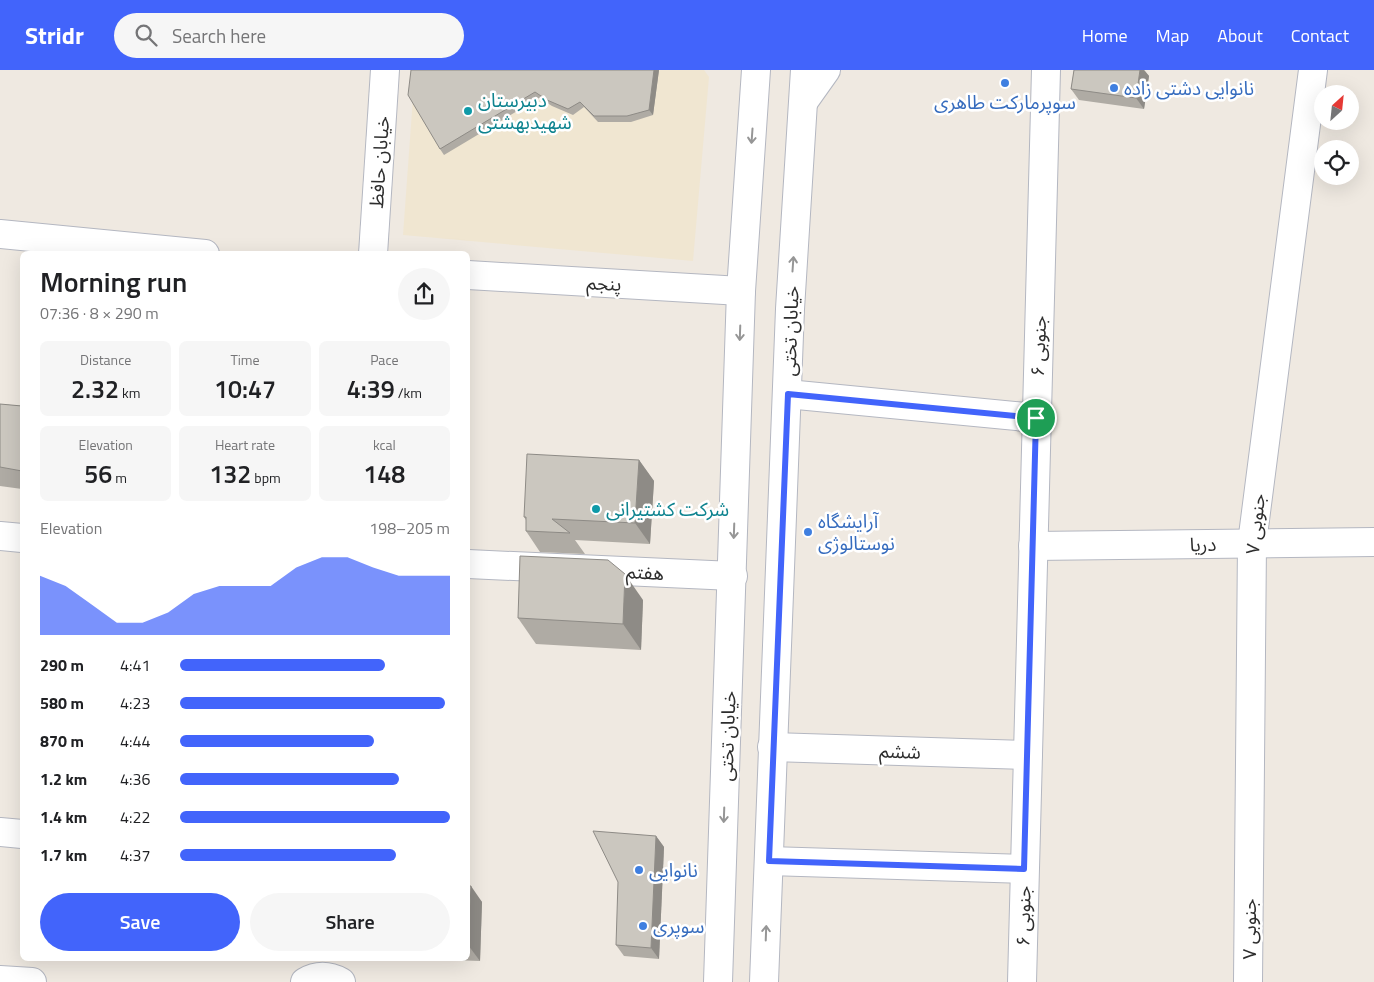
<!DOCTYPE html>
<html lang="en">
<head>
<meta charset="utf-8">
<style>
  body { margin:0; font-family:"Titillium Web","Noto Sans Arabic",sans-serif; background:#f6f6f6; color:#202124; height:100vh; display:flex; flex-direction:column; font-size:19px; white-space:nowrap }
  * { box-sizing:border-box; margin:0 }
  p { font-size:16px; color:#757577 }
  .icon { flex:none; width:28px; height:28px; fill:none; stroke:currentColor; stroke-width:2; stroke-linecap:round; stroke-linejoin:round }
  .map { position:relative; flex:1; overflow:hidden }
  .panel { position:absolute; left:20px; top:181px; width:450px; height:710px; display:flex; flex-direction:column; background:#fff; border-radius:8px; box-shadow:0 5px 20px #0002 }
  .panel>* { flex:none }
  .needle { width:32px; rotate:27deg }
  .controls { position:absolute; left:1314px; top:15px; display:grid; gap:10px }
  .controls a { display:grid; place-items:center; width:45px; height:45px; border-radius:50%; background:#fff; box-shadow:0 5px 20px #0002; font-size:25px }
  .pin { position:absolute; display:grid; place-items:center; width:42px; height:42px; color:#fff; margin:-21px; border:2px solid #fff; border-radius:50%; box-shadow:0 1px 5px #0007 }
  .round { display:grid; place-items:center; flex:none; width:52px; height:52px; border-radius:26px; background:#f6f6f6 }
  .summary { display:flex; align-items:center; justify-content:space-between; height:85px; padding:0 20px }
  h1 { font-size:28px; font-weight:600; line-height:38px }
  .figures { display:grid; grid-template-columns:repeat(3,1fr); gap:8px; height:85px; padding:5px 20px }
  .figures div { display:grid; align-content:center; border-radius:8px; background:#f6f6f6; text-align:center }
  .figures b { font-size:25px; font-weight:600 }
  .figures small { font-size:14px; font-weight:400 }
  .figures p { font-size:14px }
  .chart { height:140px; padding:10px 20px }
  .chart p { display:flex; justify-content:space-between }
  .chart svg { width:100%; height:90px; margin-top:5px; fill:#4264fb; opacity:.7 }
  .action { display:flex; gap:10px; margin-top:auto; padding:10px 20px }
  .action a { flex:1; height:58px; border-radius:30px; background:#4264fb; color:#fff; font-size:20px; font-weight:600; line-height:58px; text-align:center }
  .action a+a { background:#f6f6f6; color:#202124 }
  ul { padding:0 20px; list-style:none; font-size:16px }
  li { display:grid; grid-template-columns:80px 60px 1fr; align-items:center; height:38px }
  li i { height:12px; border-radius:6px; background:#4264fb }
  header { display:flex; align-items:center; gap:30px; box-sizing:border-box; height:70px; padding:0 25px; background:#4264fb; color:#fff }
  header strong { font-size:24px }
  nav { display:flex; gap:28px; margin-inline-start:auto; font-size:18px }
  .search { width:350px; height:45px; background:#f6f6f6; display:flex; align-items:center; gap:12px; box-sizing:border-box; padding:0 18px; border-radius:28px; color:#757577; font-size:19px }
  .map>svg:first-child { display:block }
</style>
</head>
<body>
<header>
<strong>Stridr</strong>
<div class="search"><svg class="icon" aria-label="search" viewBox="0 0 24 24"><circle cx="10" cy="10" r="6"/><path d="M15 15l6 6"/></svg>Search here</div>
<nav><a>Home</a><a>Map</a><a>About</a><a>Contact</a></nav>
</header>
<div class="map">
<svg width="1374" height="912" viewBox="0 0 1374 912">
  <rect width="100%" height="100%" fill="#efe9e1"/>
  <!-- education -->
  <path fill="#f0e6d1" d="M415,0H704L709,7L693,191L403,165Z"/>
  <g fill="none" stroke-linecap="round" stroke-linejoin="round">
    <!-- minor casing -->
    <g stroke="#b4b7c1" stroke-width="30">
      <g id="minor">
        <path d="M0,164L205,184"/>
        <path d="M468,205L741,221"/>
        <path d="M787,324L1036,348"/>
        <path d="M0,466L22,468"/>
        <path d="M1033,476L1374,472"/>
        <path d="M468,494L733,506"/>
        <path d="M772,677L1028,685"/>
        <path d="M0,762L22,764"/>
        <path d="M769,791L1024,799"/>
        <path d="M1022,912L1046,0"/>
        <path d="M1248,912L1252,473L1313,0"/>
      </g>
    </g>
    <!-- tertiary casing -->
    <g stroke="#b4b7c1" stroke-width="30">
      <g id="tertiary">
        <path d="M373,184L385,0"/>
        <path d="M0,910L32,912"/>
        <path d="M305,912C317,905 328,905 341,912"/>
      </g>
    </g>
    <!-- secondary casing -->
    <g stroke="#b4b7c1" stroke-width="30">
      <g id="secondary">
        <path d="M804,31L826,0"/>
        <path d="M718,912L741,221L756,0"/>
        <path d="M764,912L790,239L805,0"/>
      </g>
    </g>
    <!-- minor -->
    <use href="#minor" stroke="#fff" stroke-width="28"/>
    <!-- tertiary -->
    <use href="#tertiary" stroke="#fff" stroke-width="28"/>
    <!-- secondary -->
    <use href="#secondary" stroke="#fff" stroke-width="28"/>
  </g>
  <!-- wall -->
  <g fill="#afaba4">
    <path d="M411,0H659L653,45L631,52H598L584,37L573,45L552,36L539,28L444,85L440,79Z"/>
    <path d="M1074,0H1144L1149,6L1144,39L1079,30L1071,19Z"/>
    <path d="M0,334L22,336V419L0,416Z"/>
    <path d="M639,390L654,411L650,474L575,470L585,484L540,482L526,461V450L524,447Z"/>
    <path d="M643,530L641,580L536,574L518,548Z"/>
    <path d="M656,766L664,777L659,889L624,886L616,875Z"/>
    <path d="M468,816L482,832L480,891L424,889H468Z"/>
  </g>
  <!-- shaded-wall -->
  <g fill="#8e8b86">
    <path d="M654,0H659L653,45L649,40Z"/>
    <path d="M1140,0H1144L1149,6L1144,39L1136,28Z"/>
    <path d="M639,390L654,411L650,474L635,453Z"/>
    <path d="M625,504L643,530L641,580L623,554Z"/>
    <path d="M656,766L664,777L659,889L651,878Z"/>
    <path d="M471,816L482,832L480,891L468,875Z"/>
  </g>
  <!-- building -->
  <g fill="#cbc7bf" stroke="#8e8b86">
    <path d="M411,0H654L649,40L627,46H594L580,32L568,39L547,30L535,22L440,79L408,25Z"/>
    <path d="M1074,0H1140L1136,28L1071,19Z"/>
    <path d="M0,334L22,336V401L0,397Z"/>
    <path d="M527,384L639,390L635,453L552,449L570,463L526,461V447H524Z"/>
    <path d="M520,486L608,490L625,504L623,554L518,548Z"/>
    <path d="M593,761L656,766L651,878L616,875L618,812Z"/>
    <path d="M468,816H471L468,875Z"/>
  </g>
  <!-- one-way arrows -->
  <defs><path id="oneway-shaft" d="M-6 0H5M1.5-3L5.5 0L1.5 3" fill="none" stroke-width="1.6" stroke-linecap="round" stroke-linejoin="round" transform="scale(1.25)"/></defs>
  <g stroke="#969696">
    <use href="#oneway-shaft" transform="translate(752 66) rotate(94)"/>
    <use href="#oneway-shaft" transform="translate(793 194) rotate(-86)"/>
    <use href="#oneway-shaft" transform="translate(740 263) rotate(92)"/>
    <use href="#oneway-shaft" transform="translate(734 461) rotate(92)"/>
    <use href="#oneway-shaft" transform="translate(724 745) rotate(92)"/>
    <use href="#oneway-shaft" transform="translate(766 863) rotate(-88)"/>
  </g>
  <g fill="none" stroke-linecap="round" stroke-linejoin="round">
    <!-- route casing -->
    <g stroke="#fff" stroke-width="10">
      <path id="route" d="M788,324L1036,348L1024,799L769,791Z"/>
    </g>
    <!-- route -->
    <use href="#route" stroke="#4264fb" stroke-width="6"/>
  </g>
  <!-- markers -->
  <g fill="#3f7fe0" stroke="#fff" stroke-width="2">
    <circle cx="1005" cy="13" r="5"/>
    <circle cx="1114" cy="18" r="5"/>
    <circle cx="808" cy="462" r="5"/>
    <circle cx="639" cy="800" r="5"/>
    <circle cx="643" cy="856" r="5"/>
  </g>
  <g fill="#0f9aa8" stroke="#fff" stroke-width="2">
    <circle cx="468" cy="41" r="5"/>
    <circle cx="596" cy="439" r="5"/>
  </g>
  <g text-anchor="middle" stroke-width="5" stroke-linejoin="round" paint-order="stroke">
    <!-- shop labels -->
    <g font-size="19" fill="#366cbe" stroke="#fff" text-anchor="start">
      <text x="1124" y="25">نانوایی دشتی زاده</text>
      <text x="1005" y="39" text-anchor="middle">سوپرمارکت طاهری</text>
      <text x="818" y="458">آرایشگاه<tspan x="818" dy="22">نوستالوژی</tspan></text>
      <text x="649" y="807">نانوایی</text>
      <text x="653" y="863">سوپری</text>
    </g>
    <!-- culture labels -->
    <g font-size="19" fill="#0d838f" stroke="#fff" text-anchor="start">
      <text x="478" y="37">دبیرستان<tspan x="478" dy="22">شهیدبهشتی</tspan></text>
      <text x="606" y="446">شرکت کشتیرانی</text>
    </g>
    <!-- street labels -->
    <g font-size="19" fill="#2e2e2e" stroke="#fff">
      <text transform="translate(379 92) rotate(-86)" y="7">خیابان حافظ</text>
      <text transform="translate(604 213) rotate(3)" y="7">پنجم</text>
      <text transform="translate(790 261) rotate(-88)" y="7">خیابان تختی</text>
      <text transform="translate(1038 276) rotate(-88)" y="7">۶ جنوبی</text>
      <text transform="translate(1255 454) rotate(-84)" y="7">۷ جنوبی</text>
      <text transform="translate(1203 474) rotate(-1)" y="7">دریا</text>
      <text transform="translate(645 502) rotate(3)" y="7">هفتم</text>
      <text transform="translate(727 666) rotate(-88)" y="7">خیابان تختی</text>
      <text transform="translate(900 681) rotate(2)" y="7">ششم</text>
      <text transform="translate(1023 846) rotate(-89)" y="7">۶ جنوبی</text>
      <text transform="translate(1249 859) rotate(-90)" y="7">۷ جنوبی</text>
    </g>
  </g>
</svg>
<div class="controls">
<a><svg class="needle" viewBox="-14 -14 28 28"><path d="M0-13l5 13h-10z" fill="#e53935"/><path d="M0 13l5-13h-10z" fill="#757577"/></svg></a>
<a><svg class="icon" aria-label="locate" viewBox="0 0 24 24"><circle cx="12" cy="12" r="6"/><path d="M12 2v4M12 18v4M2 12h4M18 12h4"/></svg></a>
</div>
<div class="pin" style="left:1036px;top:348px;background:#1e9e55"><svg class="icon" aria-label="arrive" viewBox="0 0 24 24"><path d="M6 21V4h12l-3 4 3 4H6"/></svg></div>
<section class="panel">
<div class="summary"><div><h1>Morning run</h1><p>07:36 · 8 × 290 m</p></div><a class="round"><svg class="icon" aria-label="share" viewBox="0 0 24 24"><path d="M12 15V3M7 8l5-5 5 5M5 13v7h14v-7"/></svg></a></div>
<div class="figures">
<div><p>Distance</p><b>2.32<small> km</small></b></div>
<div><p>Time</p><b>10:47</b></div>
<div><p>Pace</p><b>4:39<small> /km</small></b></div>
</div>
<div class="figures">
<div><p>Elevation</p><b>56<small> m</small></b></div>
<div><p>Heart rate</p><b>132<small> bpm</small></b></div>
<div><p>kcal</p><b>148</b></div>
</div>
<div class="chart"><p><span>Elevation</span>198–205 m</p>
<svg viewBox="0 0 160 44" preserveAspectRatio="none"><path d="M0 44V15L10 20L20 29L30 38L40 38L50 33L60 24L70 20L80 20L90 20L100 11L110 6L120 6L130 11L140 15L150 15L160 15V44z"/></svg>
</div>
<ul>
<li><b>290 m</b>4:41<i style="width:76%"></i></li>
<li><b>580 m</b>4:23<i style="width:98%"></i></li>
<li><b>870 m</b>4:44<i style="width:72%"></i></li>
<li><b>1.2 km</b>4:36<i style="width:81%"></i></li>
<li><b>1.4 km</b>4:22<i style="width:100%"></i></li>
<li><b>1.7 km</b>4:37<i style="width:80%"></i></li>
</ul>
<div class="action"><a>Save</a><a>Share</a></div>
</section>
</div>
</body>
</html>
